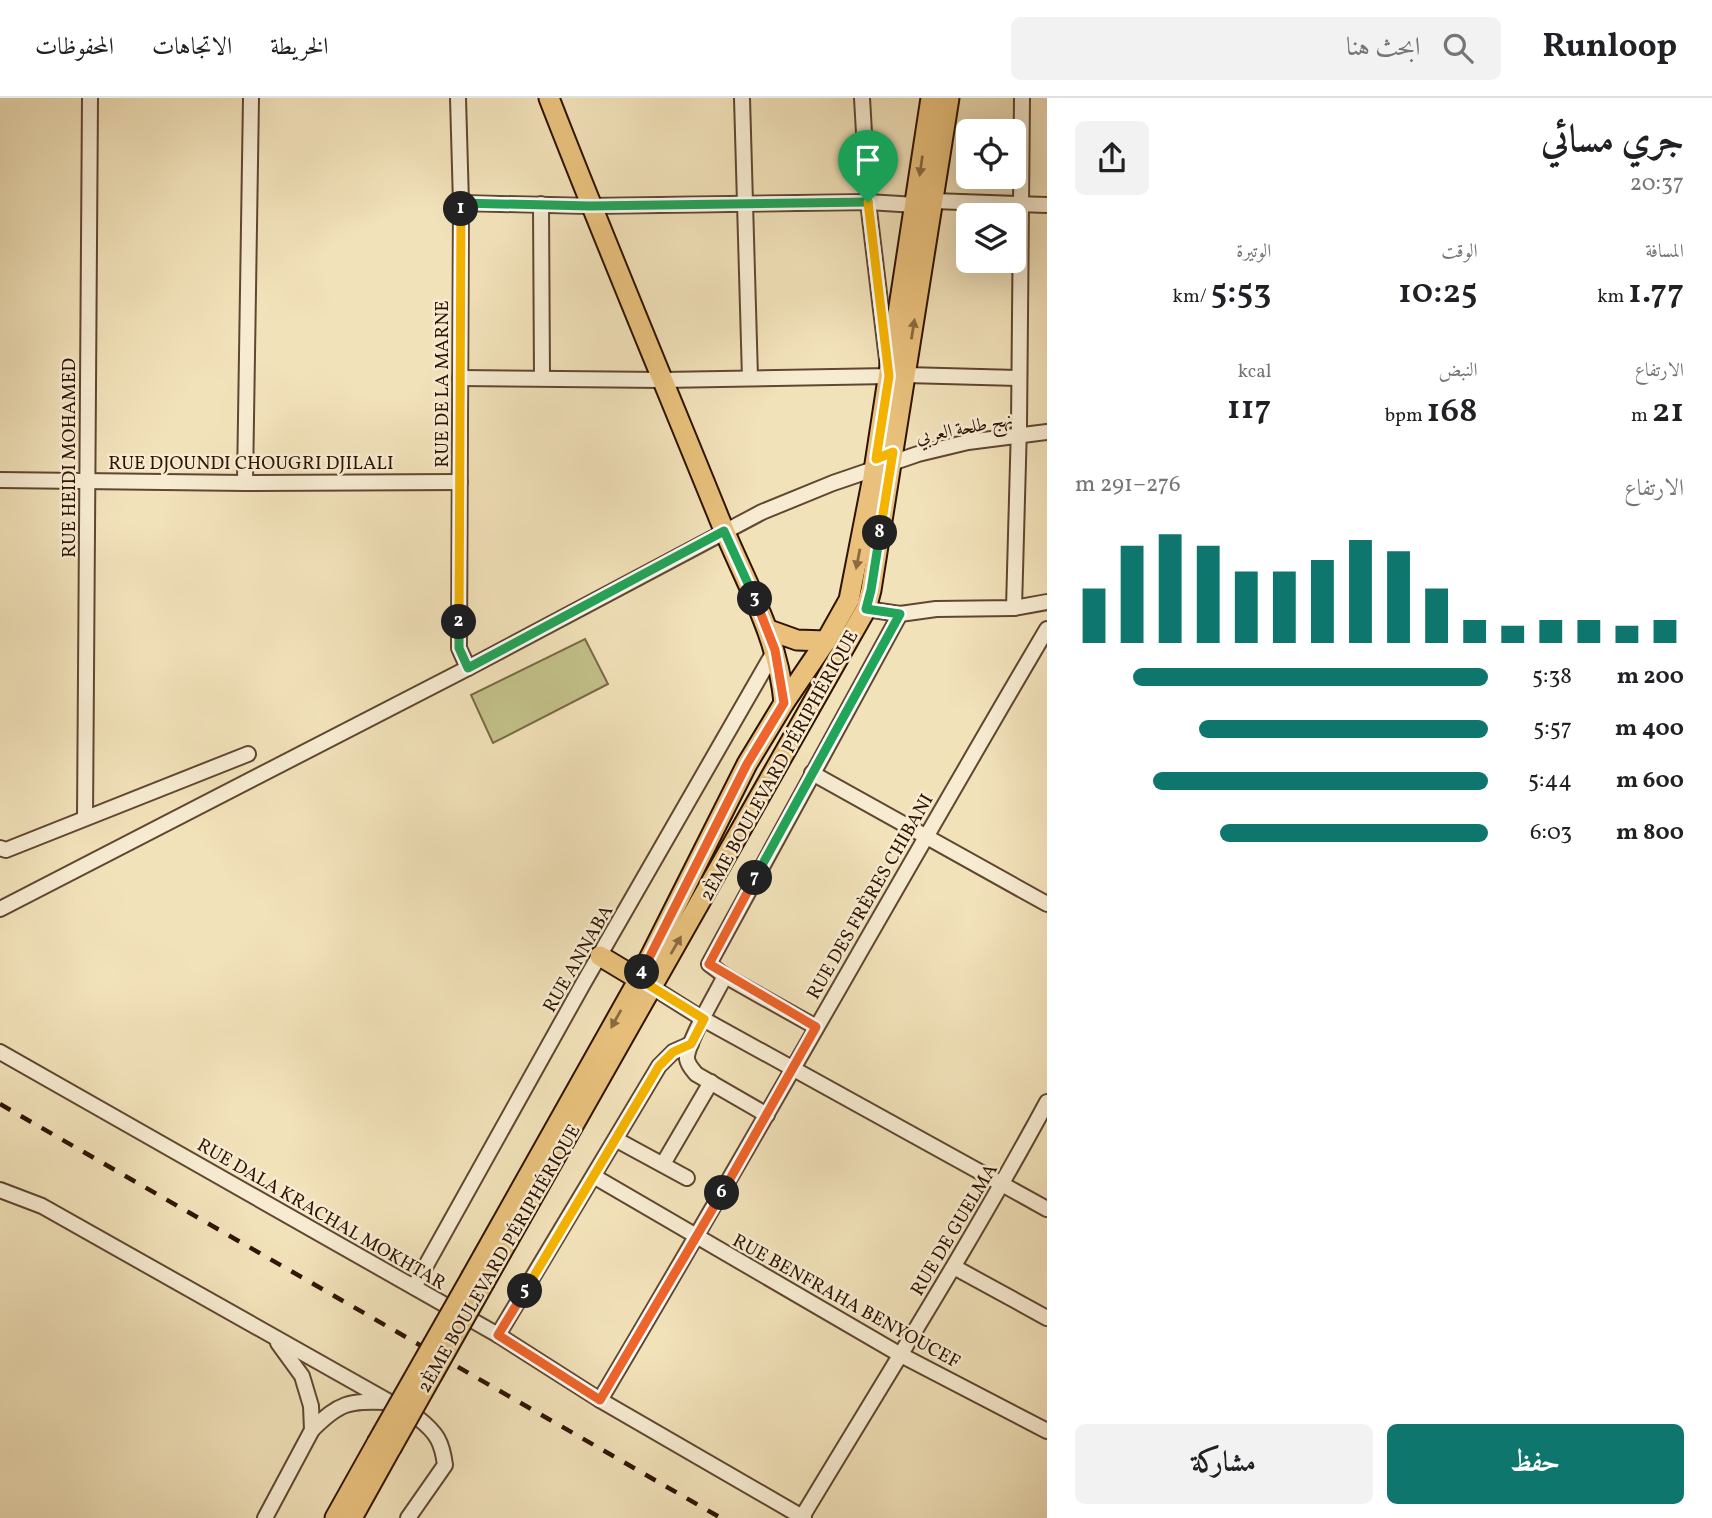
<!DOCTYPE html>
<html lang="ar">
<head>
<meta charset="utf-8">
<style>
  body { margin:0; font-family:Vollkorn,Amiri,serif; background:#f2f2f2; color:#202124; direction:rtl; height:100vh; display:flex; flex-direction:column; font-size:26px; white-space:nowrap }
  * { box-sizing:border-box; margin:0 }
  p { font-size:23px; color:#757577 }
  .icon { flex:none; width:38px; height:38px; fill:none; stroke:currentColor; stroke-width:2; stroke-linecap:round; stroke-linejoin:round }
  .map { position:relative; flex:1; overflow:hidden; direction:ltr }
  .details { display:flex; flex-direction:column; background:#fff; width:665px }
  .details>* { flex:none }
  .buttons { position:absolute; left:956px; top:21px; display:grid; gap:14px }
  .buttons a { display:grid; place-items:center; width:70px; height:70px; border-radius:10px; background:#fff; box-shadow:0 7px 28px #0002; font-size:35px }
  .pin { position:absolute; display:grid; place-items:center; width:60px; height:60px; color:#fff; margin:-72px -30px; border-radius:50% 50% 50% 0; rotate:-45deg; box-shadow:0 0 7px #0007 }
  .pin .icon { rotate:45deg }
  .km { position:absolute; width:35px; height:35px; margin:-18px; border-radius:50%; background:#222; color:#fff; font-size:19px; line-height:35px; text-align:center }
  .round { display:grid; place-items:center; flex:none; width:74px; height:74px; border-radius:10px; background:#f2f2f2 }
  .headline { display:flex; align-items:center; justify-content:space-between; height:119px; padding:0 28px }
  h1 { font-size:38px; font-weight:600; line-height:52px }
  .figures { display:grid; grid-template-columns:repeat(3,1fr); gap:10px; height:119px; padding:7px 28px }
  .figures div { display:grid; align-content:center }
  .figures b { font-size:35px; font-weight:600 }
  .figures small { font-size:19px; font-weight:400 }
  .figures p { font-size:19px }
  .chart { height:196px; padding:14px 28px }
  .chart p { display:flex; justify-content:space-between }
  .chart svg { width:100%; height:126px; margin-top:7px; stroke:#0f766e; stroke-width:6 }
  .primary-button { display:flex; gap:14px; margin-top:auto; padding:14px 28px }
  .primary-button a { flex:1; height:80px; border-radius:10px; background:#0f766e; color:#fff; font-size:28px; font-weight:600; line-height:80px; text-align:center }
  .primary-button a+a { background:#f2f2f2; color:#202124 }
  ul { padding:0 28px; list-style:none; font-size:23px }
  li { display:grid; grid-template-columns:112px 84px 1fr; align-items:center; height:52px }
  li i { height:18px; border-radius:9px; background:#0f766e }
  header { display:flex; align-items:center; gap:42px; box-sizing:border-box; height:98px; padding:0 35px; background:#fff; border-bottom:2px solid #e0e0e0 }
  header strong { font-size:33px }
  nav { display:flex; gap:38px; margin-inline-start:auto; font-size:24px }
  .search { width:490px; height:63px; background:#f2f2f2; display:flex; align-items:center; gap:18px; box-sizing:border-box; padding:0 24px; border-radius:10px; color:#757577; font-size:26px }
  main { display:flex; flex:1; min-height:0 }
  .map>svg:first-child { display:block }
</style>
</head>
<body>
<header>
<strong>Runloop</strong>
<div class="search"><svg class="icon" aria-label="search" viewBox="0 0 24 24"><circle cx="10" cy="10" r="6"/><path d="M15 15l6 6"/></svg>ابحث هنا</div>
<nav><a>الخريطة</a><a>الاتجاهات</a><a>المحفوظات</a></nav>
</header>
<main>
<section class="details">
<div class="headline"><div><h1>جري مسائي</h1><p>20:37</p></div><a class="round"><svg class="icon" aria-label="share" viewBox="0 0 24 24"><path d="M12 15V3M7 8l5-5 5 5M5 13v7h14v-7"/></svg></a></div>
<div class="figures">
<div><p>المسافة</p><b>1.77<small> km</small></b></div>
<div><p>الوقت</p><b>10:25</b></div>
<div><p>الوتيرة</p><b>5:53<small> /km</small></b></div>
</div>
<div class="figures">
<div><p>الارتفاع</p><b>21<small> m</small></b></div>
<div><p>النبض</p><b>168<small> bpm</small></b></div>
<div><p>kcal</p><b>117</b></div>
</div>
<div class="chart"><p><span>الارتفاع</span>276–291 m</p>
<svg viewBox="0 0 160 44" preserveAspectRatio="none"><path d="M5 44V25M15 44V10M25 44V6M35 44V10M45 44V19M55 44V19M65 44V15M75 44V8M85 44V12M95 44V25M105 44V36M115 44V38M125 44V36M135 44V36M145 44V38M155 44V36"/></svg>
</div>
<ul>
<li><b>200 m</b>5:38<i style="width:86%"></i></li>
<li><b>400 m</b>5:57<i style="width:70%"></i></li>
<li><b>600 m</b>5:44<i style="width:81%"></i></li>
<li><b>800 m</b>6:03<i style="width:65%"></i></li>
</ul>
<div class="primary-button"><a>حفظ</a><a>مشاركة</a></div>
</section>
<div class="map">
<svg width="1047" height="1420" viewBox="0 0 1047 1420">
  <rect width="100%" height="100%" fill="#f2e2ba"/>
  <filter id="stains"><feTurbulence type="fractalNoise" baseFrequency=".00286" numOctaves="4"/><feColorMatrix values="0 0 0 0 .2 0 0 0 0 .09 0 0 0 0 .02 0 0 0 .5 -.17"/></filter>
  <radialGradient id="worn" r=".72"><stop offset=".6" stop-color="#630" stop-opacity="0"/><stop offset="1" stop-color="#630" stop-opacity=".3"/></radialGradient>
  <!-- pitch -->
  <path fill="#c3c18a" stroke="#796a46" stroke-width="2" d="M585,541L608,586L493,645L471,597Z"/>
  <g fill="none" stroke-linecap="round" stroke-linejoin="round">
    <!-- minor casing -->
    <g stroke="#604730" stroke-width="18">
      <g id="minor">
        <path d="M458,0L461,105L459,550L468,570"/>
        <path d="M742,0L750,280"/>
        <path d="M933,103L1047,107"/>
        <path d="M461,105L590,108L868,104L916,107"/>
        <path d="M541,106L542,280"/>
        <path d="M906,277L1019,280"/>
        <path d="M460,280L663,282L889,278L868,104L862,0"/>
        <path d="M0,382L245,385L460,384"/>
        <path d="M245,385L251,0"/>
        <path d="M1014,510L1019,328L1022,0"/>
        <path d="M866,511L900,516L936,511L1014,510L1047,504"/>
        <path d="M812,675L1047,806"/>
        <path d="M85,720L90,0"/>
        <path d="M0,750L6,752L248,656"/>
        <path d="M0,811L468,570L762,414L833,385L918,356L968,344L1047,334"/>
        <path d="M725,878C717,894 686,946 687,961C688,967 692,971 696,976L767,1017"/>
        <path d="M652,889L703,921L1047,1111"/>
        <path d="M816,929L725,878L709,866L900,516"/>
        <path d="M0,954L498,1237L600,1302L804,1420"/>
        <path d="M617,1042L687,1080"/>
        <path d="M663,1066L711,984"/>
        <path d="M595,1079L899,1256L1047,1333"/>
        <path d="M0,1092L42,1108L418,1320C437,1335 442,1344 445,1367L408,1420"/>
        <path d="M954,1169L1047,1220"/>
        <path d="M414,1189L583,886L775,552"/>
        <path d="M498,1237L659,968L673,954L691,946"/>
        <path d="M600,1302C752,1047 896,787 1047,531"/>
        <path d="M312,1332C340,1304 348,1303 387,1304"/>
        <path d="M802,1419C885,1281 971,1145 1047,1004"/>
        <path d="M265,1420L312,1332L311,1308L302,1278L278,1245"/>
      </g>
    </g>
    <!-- major casing -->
    <g stroke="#2f1302" stroke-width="23">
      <g id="major">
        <path d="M549,0C603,139 661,277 717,415C742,479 778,535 784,605"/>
        <path d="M769,532L797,542L826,543"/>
        <path d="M600,858L650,888"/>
        <path d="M472,1178L639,881L747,666L784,605L826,543L849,502L873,379L931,0"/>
        <path d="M485,1183L866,511L871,492L949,0"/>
        <path d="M335,1420L377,1345"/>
        <path d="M352,1420L391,1350"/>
      </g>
    </g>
    <!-- minor -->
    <use href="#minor" stroke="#f7ecd2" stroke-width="14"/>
    <!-- major -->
    <use href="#major" stroke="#e9c17d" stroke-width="19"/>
    <!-- rail -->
    <path stroke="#2f1302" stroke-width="4.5" stroke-dasharray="12 12" stroke-linecap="butt" d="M0,1006L721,1420"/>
    <!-- major-bridge casing -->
    <g stroke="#2f1302" stroke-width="23" stroke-linecap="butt">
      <g id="major-bridge">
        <path d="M377,1345L472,1178"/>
        <path d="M391,1350L485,1183"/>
      </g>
    </g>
    <!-- major-bridge -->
    <use href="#major-bridge" stroke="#e9c17d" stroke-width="19"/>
  </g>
  <!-- one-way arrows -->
  <defs><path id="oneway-solid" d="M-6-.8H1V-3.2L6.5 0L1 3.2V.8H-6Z" transform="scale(1.75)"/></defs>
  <g fill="#8c6a40">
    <use href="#oneway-solid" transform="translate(921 68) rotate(98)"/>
    <use href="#oneway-solid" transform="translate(913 231) rotate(-81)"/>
    <use href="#oneway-solid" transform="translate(858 461) rotate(101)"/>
    <use href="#oneway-solid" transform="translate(676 847) rotate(-60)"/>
    <use href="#oneway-solid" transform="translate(616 921) rotate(119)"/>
  </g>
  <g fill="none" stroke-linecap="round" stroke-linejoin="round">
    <!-- split-1 casing -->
    <g stroke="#fff" stroke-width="14">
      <path id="split-1" d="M461,111V105L590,108L868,104"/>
    </g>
    <!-- split-2 casing -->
    <g stroke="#fff" stroke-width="14">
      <path id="split-2" d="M459,524L461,111"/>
    </g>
    <!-- split-3 casing -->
    <g stroke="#fff" stroke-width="14">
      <path id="split-3" d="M459,524V550L468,570L724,433L755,501"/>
    </g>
    <!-- split-4 casing -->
    <g stroke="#fff" stroke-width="14">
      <path id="split-4" d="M642,874L747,666L784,605L775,552L755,501"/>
    </g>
    <!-- split-5 casing -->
    <g stroke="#fff" stroke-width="14">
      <path id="split-5" d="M525,1193L659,968L673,954L691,946L704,921L639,881L642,874"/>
    </g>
    <!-- split-6 casing -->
    <g stroke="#fff" stroke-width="14">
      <path id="split-6" d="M525,1193L498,1237L600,1302L722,1095"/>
    </g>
    <!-- split-7 casing -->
    <g stroke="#fff" stroke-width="14">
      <path id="split-7" d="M722,1095L816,929L709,866L755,780"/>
    </g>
    <!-- split-8 casing -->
    <g stroke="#fff" stroke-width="14">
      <path id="split-8" d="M755,780L900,516L866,511L871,492L880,435"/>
    </g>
    <!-- split-9 casing -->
    <g stroke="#fff" stroke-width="14">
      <path id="split-9" d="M868,104L889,278L876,361L893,354L880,435"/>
    </g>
    <!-- split-1 -->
    <use href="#split-1" stroke="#22a559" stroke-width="9"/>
    <!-- split-2 -->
    <use href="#split-2" stroke="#f5b400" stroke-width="9"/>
    <!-- split-3 -->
    <use href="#split-3" stroke="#22a559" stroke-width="9"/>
    <!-- split-4 -->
    <use href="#split-4" stroke="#f0652b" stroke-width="9"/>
    <!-- split-5 -->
    <use href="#split-5" stroke="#f5b400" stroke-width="9"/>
    <!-- split-6 -->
    <use href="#split-6" stroke="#f0652b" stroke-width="9"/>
    <!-- split-7 -->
    <use href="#split-7" stroke="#f0652b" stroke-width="9"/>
    <!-- split-8 -->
    <use href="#split-8" stroke="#22a559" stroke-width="9"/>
    <!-- split-9 -->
    <use href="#split-9" stroke="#f5b400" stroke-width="9"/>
  </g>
  <g text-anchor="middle" stroke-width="5" stroke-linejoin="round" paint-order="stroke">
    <!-- street labels -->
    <g font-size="19" fill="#2f1302" stroke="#f7ecd2">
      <text transform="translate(441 286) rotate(-90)" y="7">RUE DE LA MARNE</text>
      <text transform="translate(964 329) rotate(-11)" y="7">نهج طلحة العربي</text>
      <text transform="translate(68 360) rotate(-90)" y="7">RUE HEIDI MOHAMED</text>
      <text x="251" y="371">RUE DJOUNDI CHOUGRI DJILALI</text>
      <text transform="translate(778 667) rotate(-61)" y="7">2ÈME BOULEVARD PÉRIPHÉRIQUE</text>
      <text transform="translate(869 798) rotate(-60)" y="7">RUE DES FRÈRES CHIBANI</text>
      <text transform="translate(577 860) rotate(-60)" y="7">RUE ANNABA</text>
      <text transform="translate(322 1115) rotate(30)" y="7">RUE DALA KRACHAL MOKHTAR</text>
      <text transform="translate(953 1131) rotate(-59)" y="7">RUE DE GUELMA</text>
      <text transform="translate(498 1160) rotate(-60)" y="7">2ÈME BOULEVARD PÉRIPHÉRIQUE</text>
      <text transform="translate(847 1202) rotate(29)" y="7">RUE BENFRAHA BENYOUCEF</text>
    </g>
  </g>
  <rect width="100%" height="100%" filter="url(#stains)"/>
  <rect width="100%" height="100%" fill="url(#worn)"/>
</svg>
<div class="buttons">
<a><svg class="icon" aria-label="locate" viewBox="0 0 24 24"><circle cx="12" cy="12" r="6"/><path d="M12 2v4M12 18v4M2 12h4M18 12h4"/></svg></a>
<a><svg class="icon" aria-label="layers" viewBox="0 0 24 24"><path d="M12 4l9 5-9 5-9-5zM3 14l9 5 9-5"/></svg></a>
</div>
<div class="pin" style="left:868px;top:104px;background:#1e9e55"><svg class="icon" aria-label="arrive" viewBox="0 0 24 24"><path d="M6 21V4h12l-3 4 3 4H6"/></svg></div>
<b class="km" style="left:461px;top:111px">1</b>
<b class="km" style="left:459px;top:524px">2</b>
<b class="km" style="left:755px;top:501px">3</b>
<b class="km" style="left:642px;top:874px">4</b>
<b class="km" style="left:525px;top:1193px">5</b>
<b class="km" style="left:722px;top:1095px">6</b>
<b class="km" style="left:755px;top:780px">7</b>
<b class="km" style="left:880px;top:435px">8</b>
</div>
</main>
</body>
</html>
